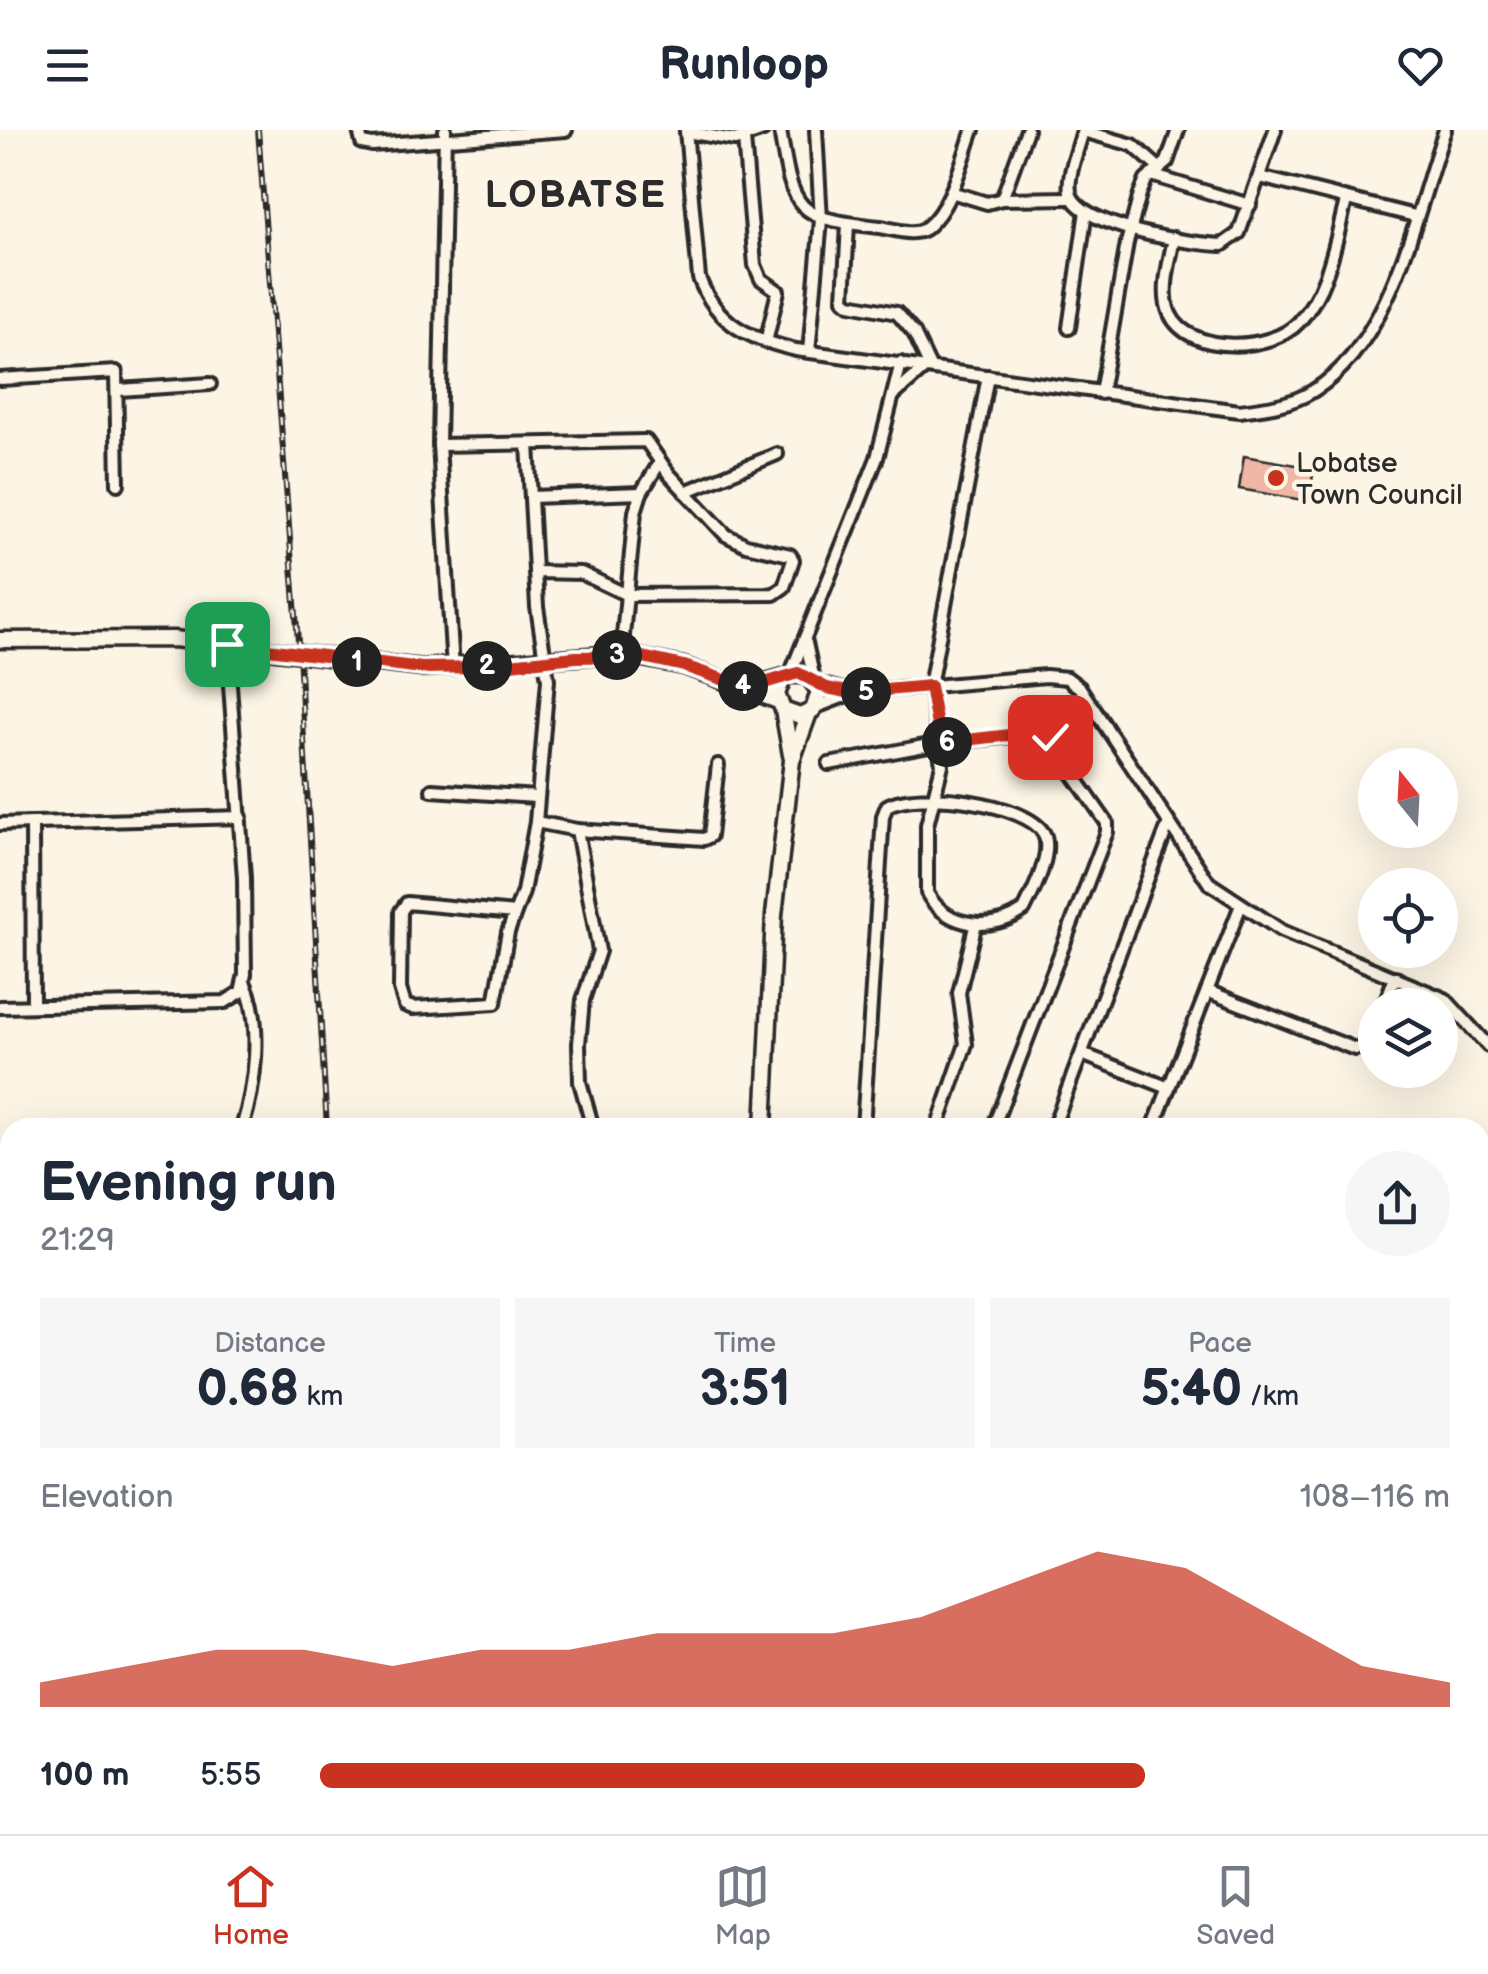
<!DOCTYPE html>
<html lang="en">
<head>
<meta charset="utf-8">
<style>
  body { margin:0; font-family:"Balsamiq Sans",sans-serif; background:#f6f6f7; color:#1f2937; height:100vh; display:flex; flex-direction:column; font-size:38px; white-space:nowrap }
  * { box-sizing:border-box; margin:0 }
  p { font-size:32px; color:#747a83 }
  .icon { flex:none; width:55px; height:55px; fill:none; stroke:currentColor; stroke-width:2; stroke-linecap:round; stroke-linejoin:round }
  .map { position:relative; flex:1; overflow:hidden }
  .sheet { position:absolute; left:0px; top:988px; width:1490px; height:718px; display:flex; flex-direction:column; background:#fff; border-radius:30px 30px 0 0; box-shadow:0 10px 40px #0002 }
  .sheet>* { flex:none }
  .needle { width:65px; rotate:342deg }
  .controls { position:absolute; left:1358px; top:618px; display:grid; gap:20px }
  .controls a { display:grid; place-items:center; width:100px; height:100px; border-radius:50%; background:#fff; box-shadow:0 10px 40px #0002; font-size:50px }
  .pin { position:absolute; display:grid; place-items:center; width:85px; height:85px; color:#fff; margin:-42px; border-radius:20px; box-shadow:0 5px 15px #0006 }
  .km { position:absolute; width:50px; height:50px; margin:-25px; border-radius:50%; background:#222; color:#fff; font-size:28px; line-height:50px; text-align:center }
  .round { display:grid; place-items:center; flex:none; width:105px; height:105px; border-radius:52px; background:#f6f6f7 }
  .summary { display:flex; align-items:center; justify-content:space-between; height:170px; padding:0 40px }
  h1 { font-size:55px; font-weight:700; line-height:75px }
  .metrics { display:grid; grid-template-columns:repeat(3,1fr); gap:15px; height:170px; padding:10px 40px }
  .metrics div { display:grid; align-content:center; border-radius:0px; background:#f6f6f7; text-align:center }
  .metrics b { font-size:50px; font-weight:700 }
  .metrics small { font-size:28px; font-weight:400 }
  .metrics p { font-size:28px }
  .chart { height:280px; padding:20px 40px }
  .chart p { display:flex; justify-content:space-between }
  .chart svg { width:100%; height:180px; margin-top:10px; fill:#c8321e; opacity:.7 }
  ul { padding:0 40px; list-style:none; font-size:32px }
  li { display:grid; grid-template-columns:160px 120px 1fr; align-items:center; height:75px }
  li i { height:25px; border-radius:12px; background:#c8321e }
  header { display:flex; justify-content:space-between; align-items:center; height:130px; padding:0 40px; background:#fff; font-size:45px; font-weight:700 }
  .dock { display:flex; justify-content:space-around; align-items:center; height:140px; border-top:2px solid #e0e1e3; background:#fff; font-size:28px; color:#747a83 }
  .dock a { display:grid; justify-items:center; gap:5px }
  .dock .current { color:#c8321e }
  .map>svg:first-child { display:block }
</style>
</head>
<body>
<header><svg class="icon" aria-label="menu" viewBox="0 0 24 24"><path d="M4 6h16M4 12h16M4 18h16"/></svg>Runloop<svg class="icon" aria-label="heart" viewBox="0 0 24 24"><path d="M12 20l-8-8c-3-5 5-10 8-4 3-6 11-1 8 4z"/></svg></header>
<div class="map">
<svg width="1488" height="1704" viewBox="0 0 1488 1704">
  <rect width="100%" height="100%" fill="#fcf5e5"/>
  <filter id="ink" filterUnits="userSpaceOnUse"><feTurbulence type="fractalNoise" baseFrequency=".01" numOctaves="2"/><feDisplacementMap in="SourceGraphic" scale="20" xChannelSelector="R" yChannelSelector="G"/><feConvolveMatrix kernelMatrix="1 2 1 2 8 2 1 2 1" color-interpolation-filters="sRGB"/></filter>
  <g filter="url(#ink)">
    <g fill="none" stroke-linecap="round" stroke-linejoin="round">
      <!-- stream -->
      <path stroke="#6c8aa4" stroke-width="2.5" d="M1480,1328L1488,1306"/>
    </g>
    <!-- building -->
    <path fill="#efb7a4" stroke="#2b2b2b" stroke-width="2.5" d="M1244,326L1314,338L1309,371L1239,359Z"/>
    <g fill="none" stroke-linecap="round" stroke-linejoin="round">
      <!-- minor casing -->
      <g stroke="#2b2b2b" stroke-width="18">
        <g id="minor">
          <path d="M359,0L362,13L372,15L566,0"/>
          <path d="M445,0L439,315L453,538"/>
          <path d="M686,0L699,148C717,195 750,209 796,220L1239,281C1264,278 1291,275 1313,261C1391,214 1416,82 1445,0"/>
          <path d="M780,0C793,83 796,88 880,97C894,99 914,107 926,98C952,77 962,30 973,0"/>
          <path d="M1083,0C1079,18 1067,44 1070,62C1077,97 1191,114 1222,115L1239,103L1275,0"/>
          <path d="M1083,1L1133,15L1160,39"/>
          <path d="M686,2L735,10L763,0"/>
          <path d="M744,9L755,135L761,149L778,161L766,212"/>
          <path d="M1151,45L1250,75"/>
          <path d="M1260,47L1415,86"/>
          <path d="M951,62L987,73L1002,69L1027,0"/>
          <path d="M1002,69L1071,68"/>
          <path d="M848,94L844,169L850,174L897,183L914,203L930,237"/>
          <path d="M1174,108C1170,131 1160,162 1170,184C1189,225 1272,222 1299,192C1329,159 1335,112 1346,71"/>
          <path d="M1069,198L1086,81"/>
          <path d="M809,222L821,90L816,0"/>
          <path d="M0,249L116,242L118,354"/>
          <path d="M119,260L210,254"/>
          <path d="M1101,263L1127,113L1140,64L1146,50L1167,32L1178,0"/>
          <path d="M894,265L926,237"/>
          <path d="M439,315L646,311L669,344L726,405L746,415L790,425L793,430L784,457L774,464L627,465L581,443L535,442"/>
          <path d="M685,362L777,324"/>
          <path d="M531,367L641,363"/>
          <path d="M806,513L814,550"/>
          <path d="M621,526L635,382L641,363L660,332"/>
          <path d="M790,545L877,328L901,233"/>
          <path d="M816,553L853,563L1046,546L1067,548L1080,558L1209,753L1282,801L1445,869L1488,916"/>
          <path d="M816,577L852,563"/>
          <path d="M829,634L940,613L1044,603L1107,693V702L993,998"/>
          <path d="M432,660L536,667"/>
          <path d="M536,692L577,700L704,709L710,706L718,635"/>
          <path d="M32,693L33,875"/>
          <path d="M0,694L241,687"/>
          <path d="M577,700L599,821L583,870L579,914L580,952L593,998"/>
          <path d="M515,783L407,773L401,781L400,859L405,875L413,878L495,873L508,802L523,762L536,692L548,550L537,477L528,314"/>
          <path d="M1207,861L1355,919L1364,917L1375,896"/>
          <path d="M1384,875L1395,847"/>
          <path d="M0,877L225,872L241,862L245,844L244,748L227,514"/>
          <path d="M1082,924L1169,958"/>
          <path d="M242,998C255,957 263,894 245,854"/>
          <path d="M863,998L883,686L887,676C916,658 1028,673 1044,704C1053,724 1033,762 1024,780C993,802 947,799 927,763V695L942,635L930,556L988,246"/>
          <path d="M937,998L966,914L959,863L975,797"/>
          <path d="M1053,998L1168,695"/>
          <path d="M1153,998L1241,775"/>
          <path d="M0,1083H10"/>
          <path d="M481,1704L482,1695"/>
          <path d="M727,1704L728,1695"/>
        </g>
      </g>
      <!-- major casing -->
      <g stroke="#2b2b2b" stroke-width="21">
        <g id="major">
          <path d="M0,510L174,509L422,538L603,525L638,527L684,536L778,571"/>
          <path d="M748,557L790,545H807L819,561L813,580L800,586L783,580L777,564L783,549"/>
          <path d="M783,580L791,625"/>
          <path d="M764,998L774,785L792,630L809,583"/>
          <path d="M768,1704L769,1695"/>
        </g>
      </g>
      <!-- minor -->
      <use href="#minor" stroke="#fcf5e5" stroke-width="10"/>
      <!-- major -->
      <use href="#major" stroke="#fcf5e5" stroke-width="14"/>
      <!-- rail casing -->
      <g stroke="#2b2b2b" stroke-width="6">
        <g id="rail">
          <path d="M258,0L299,524L327,998"/>
          <path d="M391,1695V1704"/>
        </g>
      </g>
      <!-- rail -->
      <use href="#rail" stroke="#fcf5e5" stroke-width="2.5" stroke-dasharray="8" stroke-linecap="butt"/>
    </g>
  </g>
  <g fill="none" stroke-linecap="round" stroke-linejoin="round" filter="url(#ink)">
    <!-- route casing -->
    <g stroke="#fff" stroke-width="20">
      <path id="route" d="M227,514L422,538L482,537L575,527L638,526L684,536L748,558L798,543L827,558L852,563L930,556L940,613L1036,602L1050,607"/>
    </g>
    <!-- route -->
    <use href="#route" stroke="#c8321e" stroke-width="12"/>
  </g>
  <!-- markers -->
  <circle fill="#c8321e" stroke="#fcf5e5" stroke-width="4" cx="1276" cy="348" r="10"/>
  <g text-anchor="middle" stroke-width="9" stroke-linejoin="round" paint-order="stroke">
    <!-- poi labels -->
    <g font-size="28" fill="#2b2b2b" stroke="#fcf5e5" text-anchor="start">
      <text x="1296" y="342">Lobatse<tspan x="1296" dy="32">Town Council</tspan></text>
    </g>
    <!-- district labels -->
    <g font-size="38" font-weight="bold" letter-spacing="2.5" fill="#2b2b2b" stroke="#fcf5e5">
      <text x="576" y="77">LOBATSE</text>
    </g>
  </g>
</svg>
<div class="controls">
<a><svg class="needle" viewBox="-14 -14 28 28"><path d="M0-13l5 13h-10z" fill="#e53935"/><path d="M0 13l5-13h-10z" fill="#747a83"/></svg></a>
<a><svg class="icon" aria-label="locate" viewBox="0 0 24 24"><circle cx="12" cy="12" r="6"/><path d="M12 2v4M12 18v4M2 12h4M18 12h4"/></svg></a>
<a><svg class="icon" aria-label="layers" viewBox="0 0 24 24"><path d="M12 4l9 5-9 5-9-5zM3 14l9 5 9-5"/></svg></a>
</div>
<div class="pin" style="left:227px;top:514px;background:#1e9e55"><svg class="icon" aria-label="arrive" viewBox="0 0 24 24"><path d="M6 21V4h12l-3 4 3 4H6"/></svg></div>
<div class="pin" style="left:1050px;top:607px;background:#d93025"><svg class="icon" aria-label="check" viewBox="0 0 24 24"><path d="M5 12l5 5 9-10"/></svg></div>
<b class="km" style="left:357px;top:532px">1</b>
<b class="km" style="left:487px;top:536px">2</b>
<b class="km" style="left:617px;top:525px">3</b>
<b class="km" style="left:743px;top:556px">4</b>
<b class="km" style="left:866px;top:562px">5</b>
<b class="km" style="left:947px;top:612px">6</b>
<section class="sheet">
<div class="summary"><div><h1>Evening run</h1><p>21:29</p></div><a class="round"><svg class="icon" aria-label="share" viewBox="0 0 24 24"><path d="M12 15V3M7 8l5-5 5 5M5 13v7h14v-7"/></svg></a></div>
<div class="metrics">
<div><p>Distance</p><b>0.68<small> km</small></b></div>
<div><p>Time</p><b>3:51</b></div>
<div><p>Pace</p><b>5:40<small> /km</small></b></div>
</div>
<div class="chart"><p><span>Elevation</span>108–116 m</p>
<svg viewBox="0 0 160 44" preserveAspectRatio="none"><path d="M0 44V38L10 34L20 30L30 30L40 34L50 30L60 30L70 26L80 26L90 26L100 22L110 14L120 6L130 10L140 22L150 34L160 38V44z"/></svg>
</div>
<ul>
<li><b>100 m</b>5:55<i style="width:73%"></i></li>
</ul>
</section>
</div>
<nav class="dock">
<a class="current"><svg class="icon" aria-label="home" viewBox="0 0 24 24"><path d="M3 11l9-7 9 7M6 9v11h12V9"/></svg>Home</a>
<a><svg class="icon" aria-label="map" viewBox="0 0 24 24"><path d="M3 6l6-2 6 2 6-2v14l-6 2-6-2-6 2zM9 4v14M15 6v14"/></svg>Map</a>
<a><svg class="icon" aria-label="saved" viewBox="0 0 24 24"><path d="M7 4h10v16l-5-4-5 4z"/></svg>Saved</a>
</nav>
</body>
</html>
